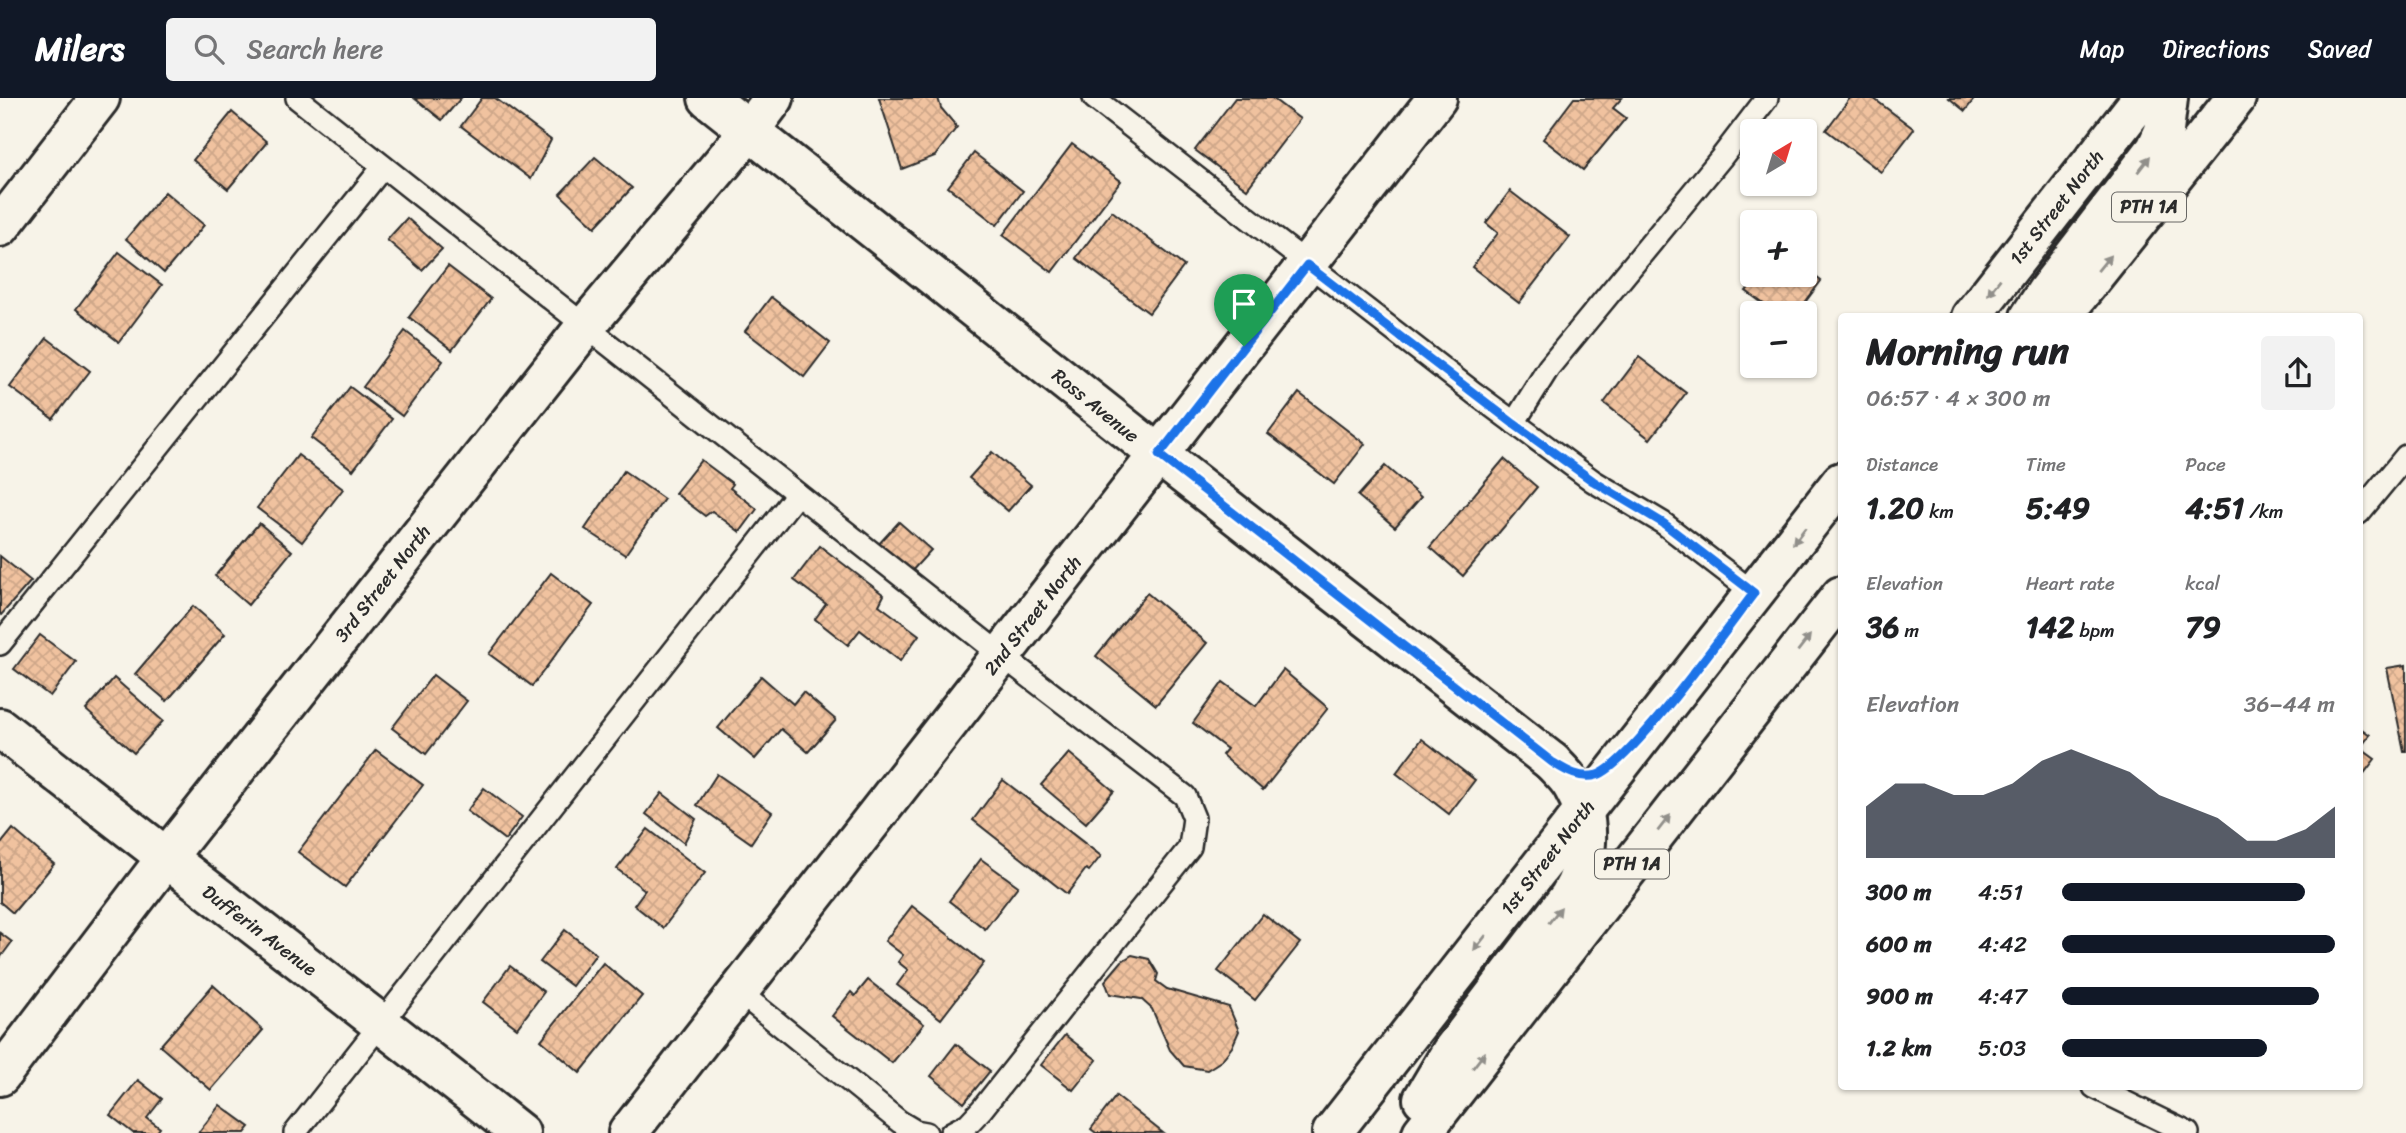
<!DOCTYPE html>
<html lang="en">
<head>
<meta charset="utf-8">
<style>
  body { margin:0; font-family:Sriracha,sans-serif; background:#f2f2f2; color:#202124; height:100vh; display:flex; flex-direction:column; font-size:26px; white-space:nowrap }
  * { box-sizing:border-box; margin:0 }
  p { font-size:23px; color:#757577 }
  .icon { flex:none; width:38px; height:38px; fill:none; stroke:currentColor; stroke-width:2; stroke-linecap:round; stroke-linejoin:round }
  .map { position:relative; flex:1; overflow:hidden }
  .sheet { position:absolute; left:1838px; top:215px; width:525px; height:777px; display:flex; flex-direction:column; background:#fff; border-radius:7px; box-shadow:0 2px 5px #0004 }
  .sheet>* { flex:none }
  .needle { width:46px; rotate:38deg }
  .buttons { position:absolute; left:1740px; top:21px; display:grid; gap:14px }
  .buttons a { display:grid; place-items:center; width:77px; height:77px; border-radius:7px; background:#fff; box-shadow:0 2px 5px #0004; font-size:35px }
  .pin { position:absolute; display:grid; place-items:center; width:60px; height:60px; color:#fff; margin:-72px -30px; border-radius:50% 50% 50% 0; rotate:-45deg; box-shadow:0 0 7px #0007 }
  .pin .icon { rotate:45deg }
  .round { display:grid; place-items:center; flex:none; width:74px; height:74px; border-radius:7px; background:#f2f2f2 }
  .headline { display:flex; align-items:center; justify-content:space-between; height:119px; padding:0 28px }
  h1 { font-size:38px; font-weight:700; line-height:52px }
  .figures { display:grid; grid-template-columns:repeat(3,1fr); gap:10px; height:119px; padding:7px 28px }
  .figures div { display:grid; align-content:center }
  .figures b { font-size:30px; font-weight:700 }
  .figures small { font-size:19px; font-weight:400 }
  .figures p { font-size:19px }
  .chart { height:196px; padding:14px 28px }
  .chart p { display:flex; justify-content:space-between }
  .chart svg { width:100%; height:126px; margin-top:7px; fill:#111827; opacity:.7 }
  ul { padding:0 28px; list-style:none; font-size:23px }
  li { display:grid; grid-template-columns:112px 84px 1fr; align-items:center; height:52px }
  li i { height:18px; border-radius:9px; background:#111827 }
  header { display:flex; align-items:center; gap:42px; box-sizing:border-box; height:98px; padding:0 35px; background:#111827; color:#fff }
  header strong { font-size:33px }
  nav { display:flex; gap:38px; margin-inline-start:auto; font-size:24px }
  .search { width:490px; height:63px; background:#f2f2f2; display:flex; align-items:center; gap:18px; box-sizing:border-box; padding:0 24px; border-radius:7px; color:#757577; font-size:26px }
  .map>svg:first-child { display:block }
</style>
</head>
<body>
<header>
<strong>Milers</strong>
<div class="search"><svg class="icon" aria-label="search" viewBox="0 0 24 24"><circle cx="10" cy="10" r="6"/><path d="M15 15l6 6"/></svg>Search here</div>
<nav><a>Map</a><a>Directions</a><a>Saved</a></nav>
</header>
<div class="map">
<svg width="2406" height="1035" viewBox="0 0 2406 1035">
  <defs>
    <pattern id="building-cross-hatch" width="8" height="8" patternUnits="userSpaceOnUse" patternTransform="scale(1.75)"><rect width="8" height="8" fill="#f0c29f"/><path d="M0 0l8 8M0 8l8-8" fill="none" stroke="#cea789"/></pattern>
  </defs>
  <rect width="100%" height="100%" fill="#f7f3e8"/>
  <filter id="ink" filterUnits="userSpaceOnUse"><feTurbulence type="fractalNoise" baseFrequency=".0143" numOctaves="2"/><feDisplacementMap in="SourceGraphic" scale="14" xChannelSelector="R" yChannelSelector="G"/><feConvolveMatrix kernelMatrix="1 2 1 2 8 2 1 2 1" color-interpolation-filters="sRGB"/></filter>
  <g filter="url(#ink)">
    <!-- building -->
    <g fill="url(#building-cross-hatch)" stroke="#2b2b2b" stroke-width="2">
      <path d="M414,0H461L442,22Z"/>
      <path d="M482,0H495L551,42L531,81L461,28Z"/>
      <path d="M879,0H938L941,10L957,29L935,58L902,71Z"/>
      <path d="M1235,0H1272L1300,21L1247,91L1195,52Z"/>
      <path d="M1574,0H1622L1613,10L1626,20L1583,72L1543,41Z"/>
      <path d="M1850,0H1873L1914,31L1881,74L1826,32Z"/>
      <path d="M1949,0H1975L1965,13Z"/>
      <path d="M232,14L267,44L228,91L193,62Z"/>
      <path d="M1072,46L1121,83L1052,174L1003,137Z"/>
      <path d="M974,55L1023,93L997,127L948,89Z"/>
      <path d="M595,59L632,90L595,129L560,96Z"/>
      <path d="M1510,93L1570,139L1519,205L1472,169L1498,135L1486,125Z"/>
      <path d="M165,94L204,127L164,175L126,141Z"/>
      <path d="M1112,113L1184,168L1149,215L1076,160Z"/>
      <path d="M407,120L442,151L422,172L387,142Z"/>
      <path d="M119,154L162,187L119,244L76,211Z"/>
      <path d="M448,168L491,201L452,252L409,219Z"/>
      <path d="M1804,170L1821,183L1797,215H1776L1746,193L1759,177H1804Z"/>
      <path d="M771,199L830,245L804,279L745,233Z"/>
      <path d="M405,233L443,263L402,318L363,289Z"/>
      <path d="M47,240L90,273L53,321L10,289Z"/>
      <path d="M1639,259L1686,295L1650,341L1604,305Z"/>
      <path d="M350,289L392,321L353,372L311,340Z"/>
      <path d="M1299,295L1365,346L1334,386L1268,336Z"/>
      <path d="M992,354L1031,387L1008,413L969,380Z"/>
      <path d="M298,357L343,391L302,444L257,410Z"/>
      <path d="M1504,361L1537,389L1463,478L1430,449Z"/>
      <path d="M701,362L733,386L730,390L757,411L740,434L712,413L705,418L675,395Z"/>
      <path d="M1385,368L1421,399L1395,429L1358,398Z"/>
      <path d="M624,373L664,401L625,457L585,431Z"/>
      <path d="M899,424L931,452L909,476L877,448Z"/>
      <path d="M259,425L292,453L248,507L215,478Z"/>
      <path d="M820,448L884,497L879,507L919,537L900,563L860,532L848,547L815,521L826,506L794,482Z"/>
      <path d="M0,458L31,483L1,517L0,516Z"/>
      <path d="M551,475L593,507L532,588L489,556Z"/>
      <path d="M1147,495L1207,545L1156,607L1096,558Z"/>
      <path d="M193,508L225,536L167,603L135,576Z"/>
      <path d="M40,537L76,564L50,598L14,571Z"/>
      <path d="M2406,567V653H2404L2387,570Z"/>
      <path d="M1283,572L1328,610L1263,692L1222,657L1227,651L1193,625L1223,584L1256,608Z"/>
      <path d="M433,577L467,603L426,656L392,630Z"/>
      <path d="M761,578L793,606L803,594L836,622L808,654L781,631L755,661L718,630Z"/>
      <path d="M114,580L163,623L134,655L86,612Z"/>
      <path d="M2359,629L2370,637L2360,650L2375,661L2359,682Z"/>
      <path d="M1422,641L1475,682L1449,716L1396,675Z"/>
      <path d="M376,652L423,687L345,789L298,754Z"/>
      <path d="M1069,655L1114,693L1086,725L1041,687Z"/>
      <path d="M717,676L772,714L751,745L697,707Z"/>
      <path d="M1003,682L1101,758L1089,773L1086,771L1067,796L973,722Z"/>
      <path d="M484,690L522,719L505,742L467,713Z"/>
      <path d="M662,695L696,721L684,745L646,716Z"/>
      <path d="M13,731L54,766L13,815L0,804V747Z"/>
      <path d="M648,731L705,775L663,830L634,807L645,792L617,771Z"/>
      <path d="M981,761L1018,788L985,831L949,803Z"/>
      <path d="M912,808L984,865L941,921L897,887L908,872L898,864L903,857L885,843Z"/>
      <path d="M1263,816L1300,845L1255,902L1218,873Z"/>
      <path d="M565,832L596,856L572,888L540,864Z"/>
      <path d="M0,835L12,844L0,860Z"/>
      <path d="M1132,857L1149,861L1158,876L1156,883L1167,891L1229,909L1239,933L1232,949L1221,963L1207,972L1184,968L1170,952L1152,911L1141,901L1110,896L1105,883L1122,863Z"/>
      <path d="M603,865L642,898L580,975L541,942Z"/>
      <path d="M510,868L544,894L517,930L483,904Z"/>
      <path d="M868,882L924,926L892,965L832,918L851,894L855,898Z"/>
      <path d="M213,887L263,932L211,992L160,948Z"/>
      <path d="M1065,937L1097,962L1073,992L1041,967Z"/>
      <path d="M956,946L990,973L964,1005L931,978Z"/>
      <path d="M138,982L162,1001L147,1020L160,1030L156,1035H133L110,1017Z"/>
      <path d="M1116,998L1163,1035H1096L1091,1031Z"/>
      <path d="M220,1007L250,1029L245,1035H198Z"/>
    </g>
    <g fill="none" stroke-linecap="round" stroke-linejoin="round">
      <!-- service casing -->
      <g stroke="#2b2b2b" stroke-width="26">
        <g id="service">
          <path d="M297,0L1000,556L1185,698L1194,720L1190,749L982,1011L968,1026L951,1035"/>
          <path d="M1094,0L1474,295L1593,383L1663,425L1754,495"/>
          <path d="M1514,325L1549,269L1721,60L1767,0"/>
          <path d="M2359,415L2406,358"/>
          <path d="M0,546L383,69"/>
          <path d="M739,894L900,1024L915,1033L926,1035"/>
          <path d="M2094,989L2188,1035"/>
          <path d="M295,1035L797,396"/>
        </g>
      </g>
      <!-- minor casing -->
      <g stroke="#2b2b2b" stroke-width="44">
        <g id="minor">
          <path d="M708,0L1159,357L1552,664"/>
          <path d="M0,129L100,0"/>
          <path d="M0,630C173,766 348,898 520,1035"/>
          <path d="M0,978L166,760L585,229L750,32L774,0"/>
          <path d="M628,1035L1437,0"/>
        </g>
      </g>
      <!-- primary casing -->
      <g stroke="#2b2b2b" stroke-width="44">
        <g id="primary">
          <path d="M1971,219L2142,0"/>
          <path d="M2030,219L2047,193L2156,51L2164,33L2168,0"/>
          <path d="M2061,219L2236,0"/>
          <path d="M1423,1001L1451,954L1569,799C1589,767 1593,722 1573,689C1568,679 1559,672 1552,664"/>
          <path d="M1332,1035L1841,384"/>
          <path d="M1422,1035L1841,498"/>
        </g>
      </g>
      <!-- service -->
      <use href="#service" stroke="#f7f3e8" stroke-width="21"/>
      <!-- minor -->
      <use href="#minor" stroke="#f7f3e8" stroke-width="38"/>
      <!-- primary -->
      <use href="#primary" stroke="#f7f3e8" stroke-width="38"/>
    </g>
    <!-- one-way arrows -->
    <defs><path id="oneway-solid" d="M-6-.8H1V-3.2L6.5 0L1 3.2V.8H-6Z" transform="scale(1.75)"/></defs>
    <g fill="#918f8a">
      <use href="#oneway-solid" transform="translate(2144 66) rotate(-52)"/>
      <use href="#oneway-solid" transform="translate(2104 165) rotate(-51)"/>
      <use href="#oneway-solid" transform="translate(1994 189) rotate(128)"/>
      <use href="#oneway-solid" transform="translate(1799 438) rotate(128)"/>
      <use href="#oneway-solid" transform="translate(1804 545) rotate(-52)"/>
      <use href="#oneway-solid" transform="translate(1664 725) rotate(-52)"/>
      <use href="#oneway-solid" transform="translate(1555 817) rotate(-52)"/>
      <use href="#oneway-solid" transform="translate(1480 845) rotate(128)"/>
      <use href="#oneway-solid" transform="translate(1479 962) rotate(-52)"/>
    </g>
  </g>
  <g fill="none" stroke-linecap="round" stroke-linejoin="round" filter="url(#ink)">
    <!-- route casing -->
    <g stroke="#fff" stroke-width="14">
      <path id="route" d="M1307,167L1514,326L1593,383L1663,425L1754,495C1728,529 1629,668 1597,677C1580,682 1565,672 1552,664L1159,357Z"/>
    </g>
    <!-- route -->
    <use href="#route" stroke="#1a73e8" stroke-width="9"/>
  </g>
  <g text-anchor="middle" stroke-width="5" stroke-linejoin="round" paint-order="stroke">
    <!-- shield labels -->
    <g fill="#f7f3e8" stroke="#686764" stroke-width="2">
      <rect x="2112" y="94.5" width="74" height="29" rx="5"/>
      <rect x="1595" y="751.5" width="74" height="29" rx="5"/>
    </g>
    <g font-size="18" font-weight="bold" fill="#2b2b2b">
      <text x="2149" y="115">PTH 1A</text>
      <text x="1632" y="772">PTH 1A</text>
    </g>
    <!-- street labels -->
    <g font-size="19" fill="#2b2b2b" stroke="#f7f3e8">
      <text transform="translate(2056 109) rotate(-52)" y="7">1st Street North</text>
      <text transform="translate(1096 307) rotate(39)" y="7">Ross Avenue</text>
      <text transform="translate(382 485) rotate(-52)" y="7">3rd Street North</text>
      <text transform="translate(1032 517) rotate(-52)" y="7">2nd Street North</text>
      <text transform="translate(1547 759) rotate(-52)" y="7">1st Street North</text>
      <text transform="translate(260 832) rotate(37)" y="7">Dufferin Avenue</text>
    </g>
  </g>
</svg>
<div class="buttons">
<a><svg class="needle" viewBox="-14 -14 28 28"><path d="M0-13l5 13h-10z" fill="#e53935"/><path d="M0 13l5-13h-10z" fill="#757577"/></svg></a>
<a>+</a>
<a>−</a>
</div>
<div class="pin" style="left:1244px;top:248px;background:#1e9e55"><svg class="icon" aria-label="arrive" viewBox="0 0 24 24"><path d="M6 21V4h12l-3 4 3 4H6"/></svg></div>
<section class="sheet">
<div class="headline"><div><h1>Morning run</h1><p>06:57 · 4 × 300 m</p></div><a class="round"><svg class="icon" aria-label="share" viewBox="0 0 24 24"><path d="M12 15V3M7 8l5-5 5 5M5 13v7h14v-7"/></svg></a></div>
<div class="figures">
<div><p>Distance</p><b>1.20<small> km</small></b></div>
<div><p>Time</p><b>5:49</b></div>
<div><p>Pace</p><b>4:51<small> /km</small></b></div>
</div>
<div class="figures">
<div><p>Elevation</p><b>36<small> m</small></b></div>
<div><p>Heart rate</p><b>142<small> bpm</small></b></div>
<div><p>kcal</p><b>79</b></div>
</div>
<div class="chart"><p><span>Elevation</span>36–44 m</p>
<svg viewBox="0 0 160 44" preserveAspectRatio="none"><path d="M0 44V26L10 18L20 18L30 22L40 22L50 18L60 10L70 6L80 10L90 14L100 22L110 26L120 30L130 38L140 38L150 34L160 26V44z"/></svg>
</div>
<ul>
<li><b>300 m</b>4:51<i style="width:89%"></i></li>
<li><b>600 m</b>4:42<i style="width:100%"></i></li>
<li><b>900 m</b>4:47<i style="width:94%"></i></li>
<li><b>1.2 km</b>5:03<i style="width:75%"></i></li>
</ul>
</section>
</div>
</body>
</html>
